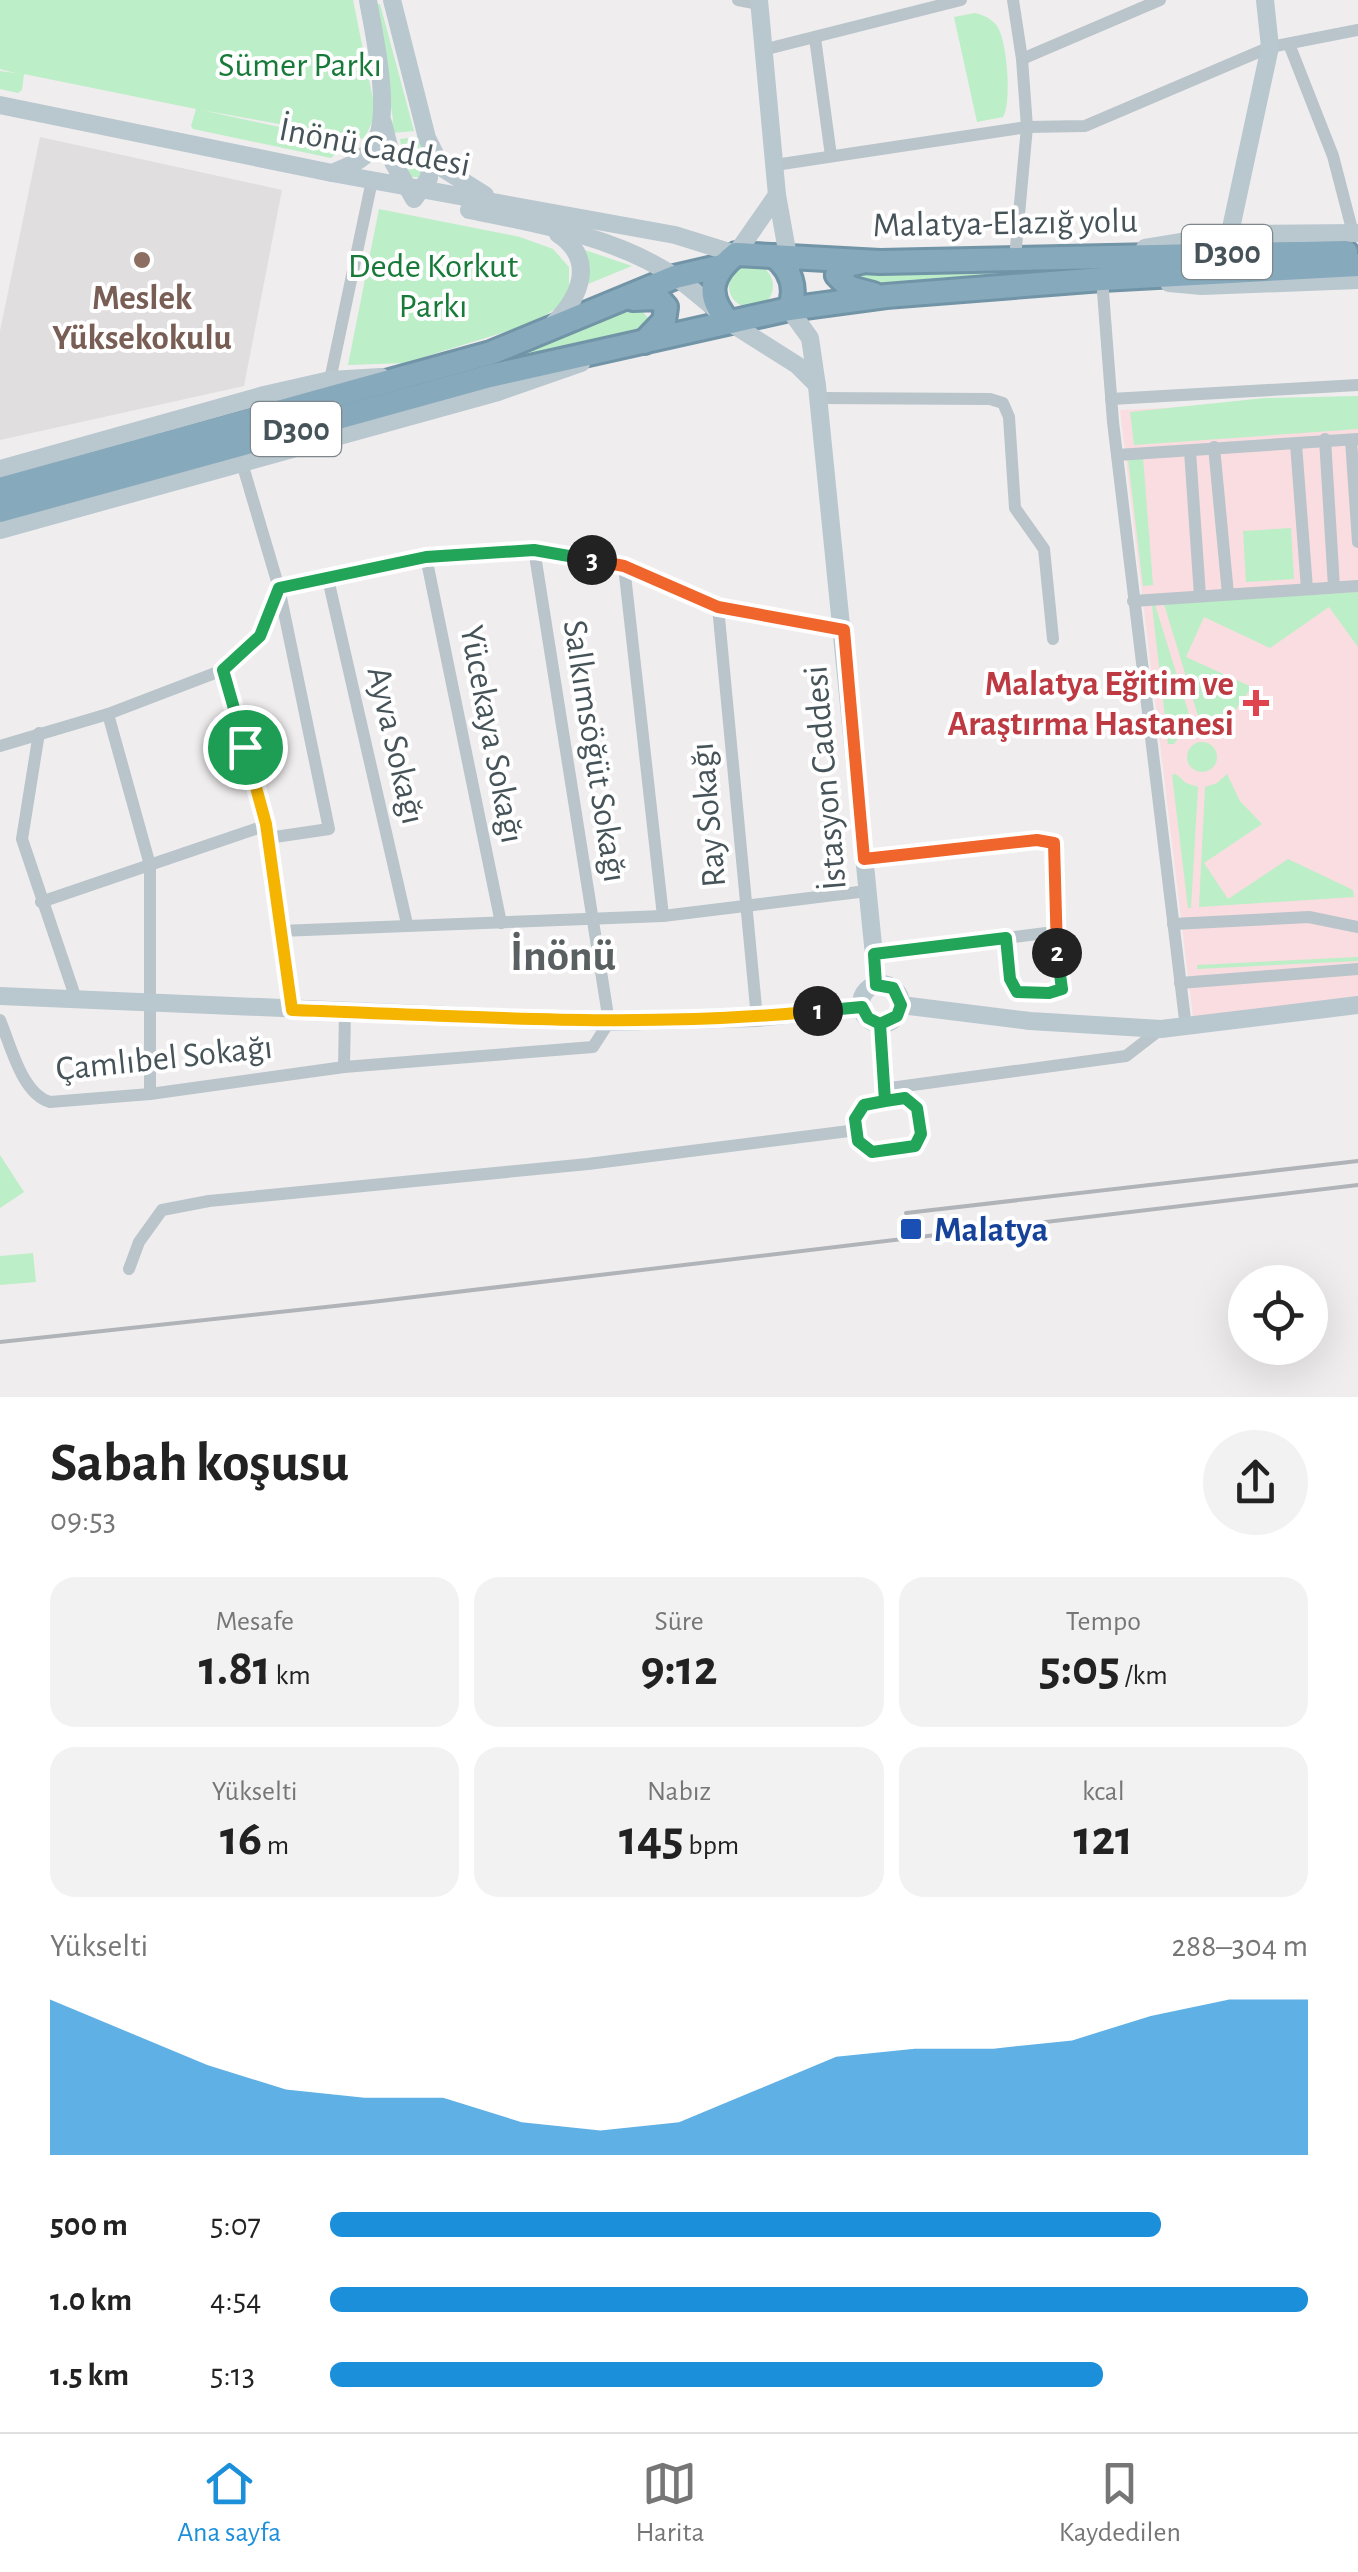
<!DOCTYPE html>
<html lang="tr">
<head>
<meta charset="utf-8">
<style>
  body { margin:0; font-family:"Alegreya Sans",sans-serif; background:#f2f2f2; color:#222; height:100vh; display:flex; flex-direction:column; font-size:38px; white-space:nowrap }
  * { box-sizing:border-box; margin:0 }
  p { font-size:32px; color:#767676 }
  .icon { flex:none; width:55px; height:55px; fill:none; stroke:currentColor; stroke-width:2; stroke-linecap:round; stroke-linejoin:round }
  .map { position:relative; height:1397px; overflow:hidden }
  .side { display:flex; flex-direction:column; background:#fff; flex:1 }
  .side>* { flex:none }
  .fabs { position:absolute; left:1228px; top:1265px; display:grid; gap:20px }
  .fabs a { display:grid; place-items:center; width:100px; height:100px; border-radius:50%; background:#fff; box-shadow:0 10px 40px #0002; font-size:50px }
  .pin { position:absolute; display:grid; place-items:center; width:85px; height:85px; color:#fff; margin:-42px; border:5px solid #fff; border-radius:50%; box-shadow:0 2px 10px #0007 }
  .km { position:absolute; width:50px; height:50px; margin:-25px; border-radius:50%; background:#222; color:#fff; font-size:28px; line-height:50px; text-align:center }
  .round { display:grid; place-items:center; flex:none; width:105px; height:105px; border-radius:52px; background:#f2f2f2 }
  .overview { display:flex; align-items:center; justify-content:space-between; height:170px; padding:0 50px }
  h1 { font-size:55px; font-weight:700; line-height:75px }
  .stats { display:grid; grid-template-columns:repeat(3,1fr); gap:15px; height:170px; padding:10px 50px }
  .stats div { display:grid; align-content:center; border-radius:25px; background:#f2f2f2; text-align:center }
  .stats b { font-size:50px; font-weight:700 }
  .stats small { font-size:28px; font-weight:400 }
  .stats p { font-size:28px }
  .chart { height:280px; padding:20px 50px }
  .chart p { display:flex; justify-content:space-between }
  .chart svg { width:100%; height:180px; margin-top:10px; fill:#1c8fdb; opacity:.7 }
  ul { padding:0 50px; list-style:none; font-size:32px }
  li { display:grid; grid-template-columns:160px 120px 1fr; align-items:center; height:75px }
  li i { height:25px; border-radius:12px; background:#1c8fdb }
  .tabs { display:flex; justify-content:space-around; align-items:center; height:140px; border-top:2px solid #e0e0e0; background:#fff; font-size:28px; color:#767676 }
  .tabs a { display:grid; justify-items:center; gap:5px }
  .tabs .selected { color:#1c8fdb }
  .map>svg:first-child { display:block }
</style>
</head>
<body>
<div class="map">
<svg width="1358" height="1397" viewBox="0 0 1358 1397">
  <rect width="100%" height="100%" fill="#f0edee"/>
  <!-- education -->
  <path fill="#e1dedf" d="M40,137L282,190L244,386L0,440V331Z"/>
  <!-- medical -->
  <path fill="#fadde0" d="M1358,399V996L1193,1018L1120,410Z"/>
  <!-- green -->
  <g fill="#bceec7">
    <path d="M0,0H353L376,114L364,139L201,110L349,142L331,158L193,129L191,126L196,109L24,74L22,90L18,93L0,89V71L15,73L0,69Z"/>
    <path d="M380,4L414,131L391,133L393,119L374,5Z"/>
    <path d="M975,13C983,15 991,18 997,26C1007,40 1012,102 1003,117L977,122L954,17Z"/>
    <path d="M419,137L427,155L423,178L406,176L400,139Z"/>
    <path d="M379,209L520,237L553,249L569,267V287L560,306L536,321L505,332L404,363L348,365Z"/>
    <path d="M582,249L632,266L588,284V265Z"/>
    <path d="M1205,263L936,278L858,287L857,272Z"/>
    <circle cx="751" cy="286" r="22"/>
    <path d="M637,305L655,326L239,436L504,353Z"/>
    <path d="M1358,396V429L1134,445L1130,412L1265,398Z"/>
    <path d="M1143,457L1153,585L1143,586L1128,459Z"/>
    <path d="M1291,528L1294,579L1246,582L1243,531Z"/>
    <path d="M1358,592V647L1329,607L1270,648L1204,617L1186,657L1252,687L1233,713L1225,737L1212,728L1201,726L1164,604Z"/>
    <path d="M1152,605H1155L1193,727L1181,733L1174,744H1168Z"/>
    <circle cx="1202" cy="757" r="15"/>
    <path d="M1176,774L1186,783L1198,787L1191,908H1188L1172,775Z"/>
    <path d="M1227,774L1240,801L1262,824L1204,863L1228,899L1288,859L1353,890L1354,897L1199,907L1205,787L1217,783Z"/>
    <path d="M1358,957V961L1197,969V965Z"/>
    <path d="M0,1155L24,1192L0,1208Z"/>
    <path d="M33,1253L36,1282L0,1285V1256Z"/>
  </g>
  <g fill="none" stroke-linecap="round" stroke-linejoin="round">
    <!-- highway casing -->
    <g stroke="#7194a7" stroke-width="28">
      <g id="highway">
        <path d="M774,256C790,269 798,288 789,309"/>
        <path d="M861,262L840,267L837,275L850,288L873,294"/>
        <path d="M633,299L658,298L666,307L664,321L644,342"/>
        <path d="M729,322C705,296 710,275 736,254L880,262L1346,252"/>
        <path d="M0,489L491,353L675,277L722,266"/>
        <path d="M0,511L490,376L789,309L886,296L1102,279L1358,265"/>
      </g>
    </g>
    <!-- street -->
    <g stroke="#b9c5ca" stroke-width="12">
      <path d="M738,0L759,4"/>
      <path d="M1013,0L1022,59L1027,127L1015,258"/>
      <path d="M815,38L831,156"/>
      <path d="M1289,44L1333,156L1353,233"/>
      <path d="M763,50L961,0"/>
      <path d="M1022,59L1160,0"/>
      <path d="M775,165L1027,127L1085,126L1270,47L1358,30"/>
      <path d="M1102,279L1113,422L1186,1028"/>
      <path d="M330,380L370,190"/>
      <path d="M818,398L990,399L1003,403L1009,417L1015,508L1044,549L1053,639"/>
      <path d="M1111,399L1358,385"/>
      <path d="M1325,439L1334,587"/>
      <path d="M1351,440L1358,542"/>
      <path d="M1296,444L1307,589"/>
      <path d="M1214,447L1228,594"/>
      <path d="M1190,451L1200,596"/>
      <path d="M1117,455L1358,439"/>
      <path d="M242,463L279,588L329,829L268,838"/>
      <path d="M426,557L501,923"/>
      <path d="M624,566L663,916"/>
      <path d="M328,579L407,924"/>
      <path d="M1133,601L1358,586"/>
      <path d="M718,607L757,1018"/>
      <path d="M223,670L267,825L292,1009"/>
      <path d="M108,714L150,865V1094"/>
      <path d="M39,733L22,839L77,1002"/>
      <path d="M0,746L108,714L223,670L260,636L279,588L426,557L534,549L624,566L718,607L844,630"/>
      <path d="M864,859L1037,840L1054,843L1057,891L1054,932L1062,989L1049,993L1017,992L1010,979L1006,938L874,954"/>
      <path d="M41,902L267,825"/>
      <path d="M1173,924L1309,917L1358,927"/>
      <path d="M280,931L663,916L867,891"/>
      <path d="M1006,938L1054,932"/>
      <path d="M1180,983L1358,969"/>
      <path d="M0,1020C11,1046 22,1094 50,1102L150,1094L344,1067L593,1047L609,1022L534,549"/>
      <path d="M880,1024L883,1094"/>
      <path d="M344,1067L345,1011"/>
      <path d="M883,1089L1126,1056L1161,1029"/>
      <path d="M905,1098C920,1111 924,1127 915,1146L872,1152L858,1141L855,1119L864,1105Z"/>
      <path d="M129,1269L139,1242L162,1210L209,1201L588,1164L857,1130"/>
    </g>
    <!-- secondary -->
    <g stroke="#b9c7cf" stroke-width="18">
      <path d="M392,0L427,138L442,168L485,195"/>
      <path d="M759,0L777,195L790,267"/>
      <path d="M0,105L332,173L675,235L736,254L777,195"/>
      <path d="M383,123L393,162L414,199L429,178L430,149"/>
      <path d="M332,173C347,167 362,161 372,148C394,119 374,36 368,0"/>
      <path d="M469,210C539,224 617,237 677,278C691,288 705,301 719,312"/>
      <path d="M1228,242L1270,47L1265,0"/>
      <path d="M1145,248L1230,234L1358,233"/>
      <path d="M1169,283L1202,286L1358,280"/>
      <path d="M789,309L810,338L817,386L877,985"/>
      <path d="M729,322L797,365L817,385"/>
      <path d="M554,323C581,296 596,259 558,234"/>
      <path d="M0,469L264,395L330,380L381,377"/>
      <path d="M0,530L498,392L581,363"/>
      <circle cx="881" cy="1004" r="20"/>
      <path d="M0,996L609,1022L757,1018L862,1007"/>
      <path d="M901,1005L1030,1021L1161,1029L1358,1005"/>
    </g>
    <!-- highway -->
    <use href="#highway" stroke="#86a9bc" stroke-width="22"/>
    <!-- rail -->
    <g stroke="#b0b4b8" stroke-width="4">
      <path d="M906,1213L1358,1161"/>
      <path d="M0,1342L372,1302L1358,1185"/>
    </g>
  </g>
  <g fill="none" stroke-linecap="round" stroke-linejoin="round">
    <!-- split-1 casing -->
    <g stroke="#fff" stroke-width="20">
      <path id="split-1" d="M245,747L266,824L292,1010C468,1016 643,1029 818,1011"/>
    </g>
    <!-- split-2 casing -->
    <g stroke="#fff" stroke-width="20">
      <path id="split-2" d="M818,1011L862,1007L868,1018L880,1024L885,1101L864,1105L855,1119L858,1141L872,1152L915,1146L921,1134L917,1108L905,1098L885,1101L880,1024L897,1016L901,1005L893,988L876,985L874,954L1006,938L1010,979L1017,992L1049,993L1062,989L1057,953"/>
    </g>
    <!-- split-3 casing -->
    <g stroke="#fff" stroke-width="20">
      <path id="split-3" d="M592,560L624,566L718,607L844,630L864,859L1037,840L1054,843L1057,953"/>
    </g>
    <!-- split-4 casing -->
    <g stroke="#fff" stroke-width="20">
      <path id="split-4" d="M245,747L223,670L260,636L279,588L426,557L534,550L592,560"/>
    </g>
    <!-- split-1 -->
    <use href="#split-1" stroke="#f5b400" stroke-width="12"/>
    <!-- split-2 -->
    <use href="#split-2" stroke="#22a559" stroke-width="12"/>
    <!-- split-3 -->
    <use href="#split-3" stroke="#f0652b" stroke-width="12"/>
    <!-- split-4 -->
    <use href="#split-4" stroke="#22a559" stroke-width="12"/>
  </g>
  <!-- markers -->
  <circle fill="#8d6e63" stroke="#fff" stroke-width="4" cx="142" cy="260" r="10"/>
  <path fill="#e0444e" stroke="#fff" stroke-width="4" d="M1251 688h10v10h10v10h-10v10h-10v-10h-10v-10h10z"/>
  <rect fill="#1a4fb4" stroke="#fff" stroke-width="4" x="899" y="1217" width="24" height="24" rx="5"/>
  <g text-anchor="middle" stroke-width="8" stroke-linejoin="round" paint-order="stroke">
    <!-- shield labels -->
    <g fill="#fff" stroke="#7e878c" stroke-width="2.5">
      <rect x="1182" y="225" width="90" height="54" rx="8"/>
      <rect x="251" y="402" width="90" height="54" rx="8"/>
    </g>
    <g font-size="32" font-weight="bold" fill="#46545a">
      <text x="1227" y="263">D300</text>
      <text x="296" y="440">D300</text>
    </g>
    <!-- park labels -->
    <g font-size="35" fill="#187a39" stroke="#fff">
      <text x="300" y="76">Sümer Parkı</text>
      <text x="433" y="277">Dede Korkut<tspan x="433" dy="40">Parkı</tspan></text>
    </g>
    <!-- street labels -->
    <g font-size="35" fill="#46545a" stroke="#fff">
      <text transform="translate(375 146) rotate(11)" y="12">İnönü Caddesi</text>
      <text transform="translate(1005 222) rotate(-1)" y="12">Malatya-Elazığ yolu</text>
      <text transform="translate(493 734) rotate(79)" y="12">Yücekaya Sokağı</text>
      <text transform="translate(397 745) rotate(77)" y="12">Ayva Sokağı</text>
      <text transform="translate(596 751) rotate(81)" y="12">Salkımsöğüt Sokağı</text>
      <text transform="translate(824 778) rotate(-95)" y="12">İstasyon Caddesi</text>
      <text transform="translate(707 815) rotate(-95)" y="12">Ray Sokağı</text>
      <text transform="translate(164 1057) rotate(-6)" y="12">Çamlıbel Sokağı</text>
    </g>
    <!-- education labels -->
    <g font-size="35" font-weight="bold" fill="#785e54" stroke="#fff">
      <text x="142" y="309">Meslek<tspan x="142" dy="40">Yüksekokulu</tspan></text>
    </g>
    <!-- health labels -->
    <g font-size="35" font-weight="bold" fill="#be3a42" stroke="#fff" text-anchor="end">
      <text x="1234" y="695">Malatya Eğitim ve<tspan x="1234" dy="40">Araştırma Hastanesi</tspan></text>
    </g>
    <!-- transit labels -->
    <g font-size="35" font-weight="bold" fill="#164399" stroke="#fff" text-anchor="start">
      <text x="934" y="1241">Malatya</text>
    </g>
    <!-- district labels -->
    <g font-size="45" font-weight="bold" fill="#5a5f62" stroke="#fff">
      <text x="563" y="970">İnönü</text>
    </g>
  </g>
</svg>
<div class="fabs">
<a><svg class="icon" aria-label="locate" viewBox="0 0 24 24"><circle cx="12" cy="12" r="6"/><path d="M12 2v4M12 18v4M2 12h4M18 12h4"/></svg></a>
</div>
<div class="pin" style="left:245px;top:747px;background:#1e9e55"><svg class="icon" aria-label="arrive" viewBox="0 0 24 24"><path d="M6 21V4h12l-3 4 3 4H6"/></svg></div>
<b class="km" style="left:818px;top:1011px">1</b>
<b class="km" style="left:1057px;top:953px">2</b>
<b class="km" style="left:592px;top:560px">3</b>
</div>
<section class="side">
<div class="overview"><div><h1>Sabah koşusu</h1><p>09:53</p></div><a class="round"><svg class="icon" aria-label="share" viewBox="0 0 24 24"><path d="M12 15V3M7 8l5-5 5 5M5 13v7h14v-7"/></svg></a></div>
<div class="stats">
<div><p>Mesafe</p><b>1.81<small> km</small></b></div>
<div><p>Süre</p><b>9:12</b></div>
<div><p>Tempo</p><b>5:05<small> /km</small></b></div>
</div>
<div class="stats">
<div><p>Yükselti</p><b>16<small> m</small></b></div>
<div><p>Nabız</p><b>145<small> bpm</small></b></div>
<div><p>kcal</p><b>121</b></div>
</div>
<div class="chart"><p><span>Yükselti</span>288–304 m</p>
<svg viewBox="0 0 160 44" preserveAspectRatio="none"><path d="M0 44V6L10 14L20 22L30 28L40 30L50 30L60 36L70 38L80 36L90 28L100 20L110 18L120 18L130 16L140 10L150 6L160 6V44z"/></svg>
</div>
<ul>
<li><b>500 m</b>5:07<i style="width:85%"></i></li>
<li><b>1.0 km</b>4:54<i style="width:100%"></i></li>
<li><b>1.5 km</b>5:13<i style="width:79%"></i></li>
</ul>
</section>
<nav class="tabs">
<a class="selected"><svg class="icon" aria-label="home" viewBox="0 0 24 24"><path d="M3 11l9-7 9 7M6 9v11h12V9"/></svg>Ana sayfa</a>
<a><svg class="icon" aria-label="map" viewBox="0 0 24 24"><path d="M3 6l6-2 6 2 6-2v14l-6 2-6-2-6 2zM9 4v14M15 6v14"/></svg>Harita</a>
<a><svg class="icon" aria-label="saved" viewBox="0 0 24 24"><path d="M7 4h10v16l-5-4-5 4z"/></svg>Kaydedilen</a>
</nav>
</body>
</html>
